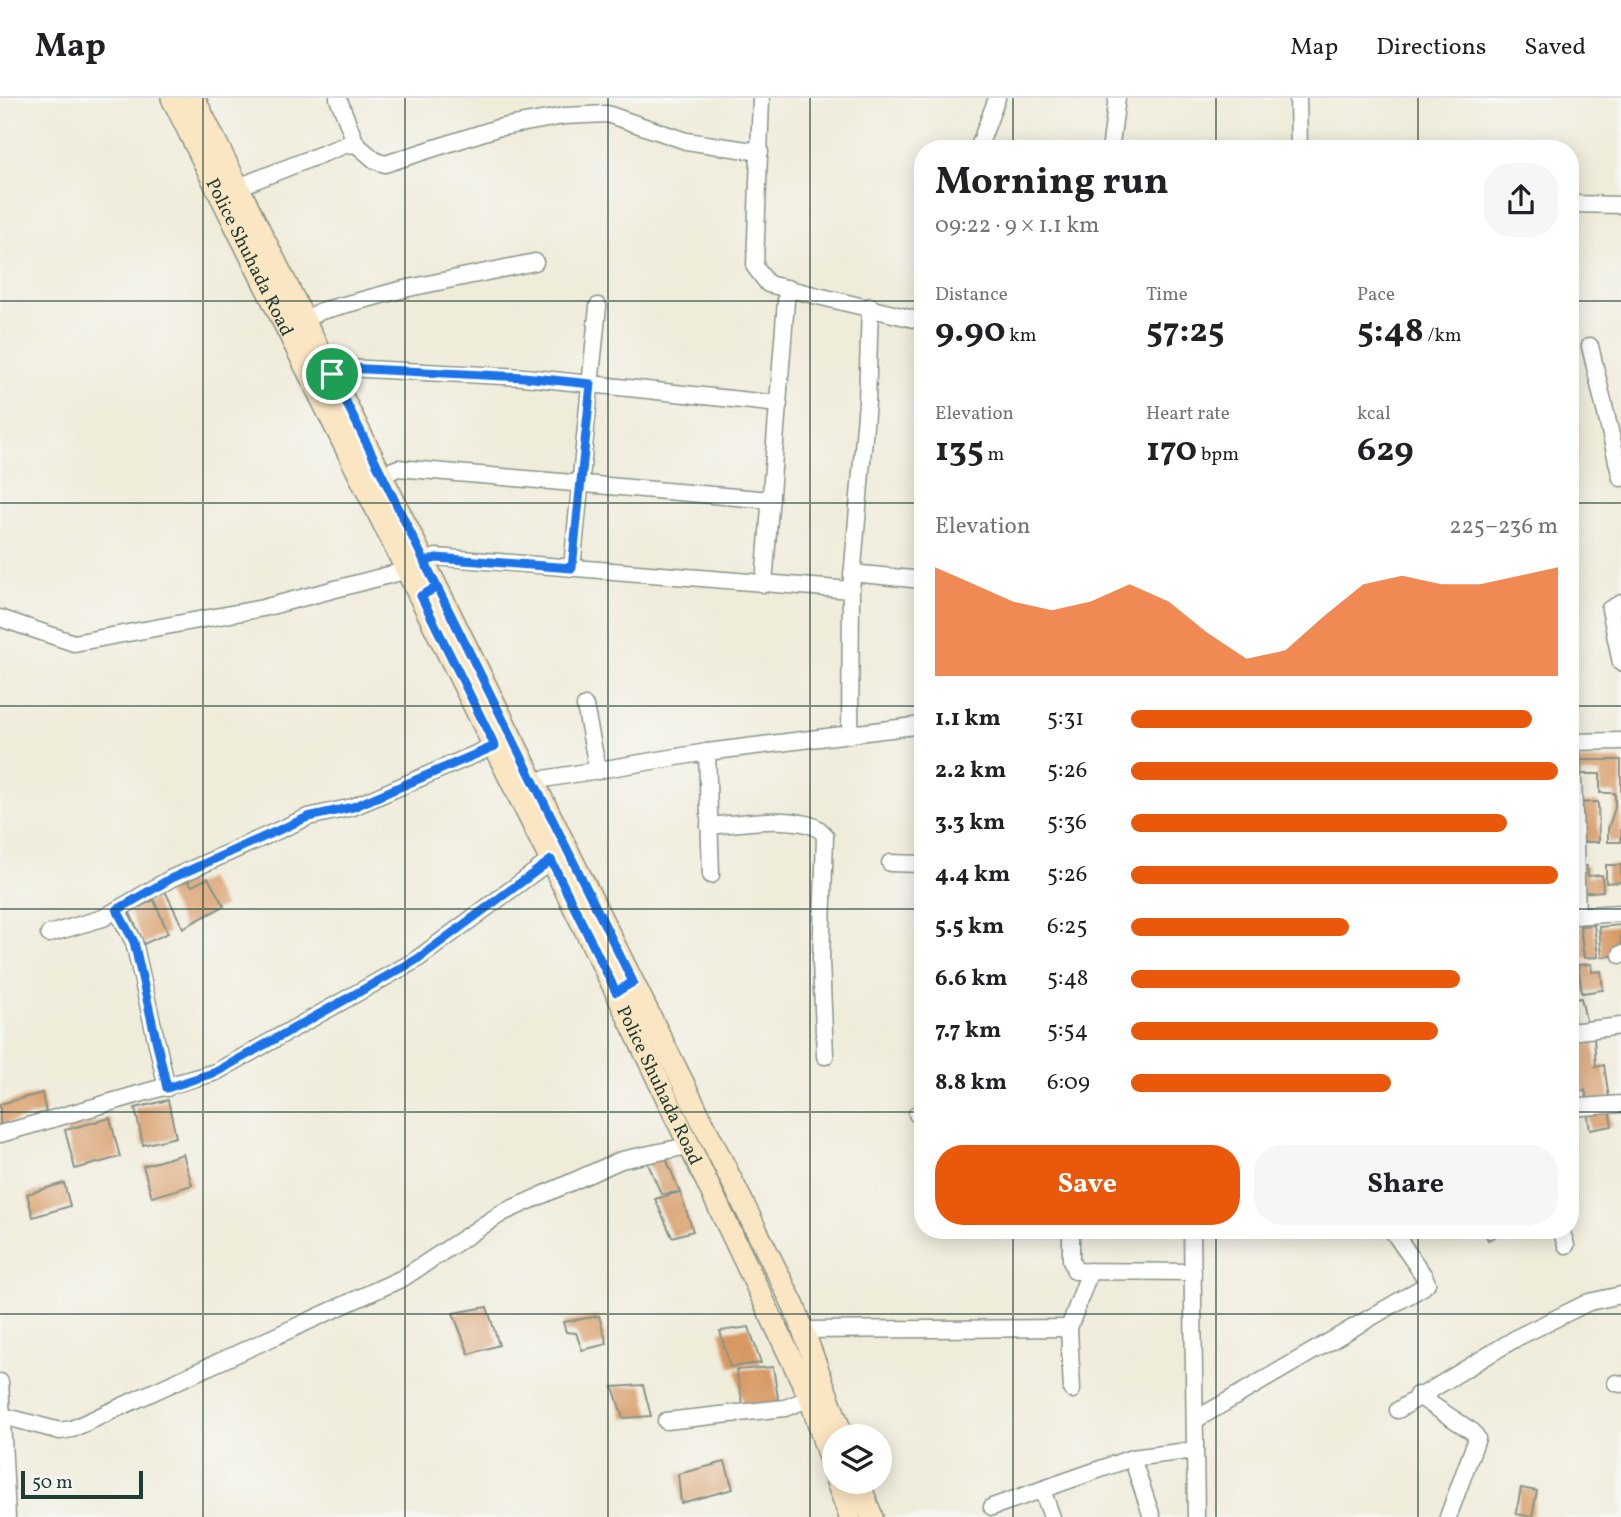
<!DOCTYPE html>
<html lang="en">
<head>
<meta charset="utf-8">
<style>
  body { margin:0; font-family:Vollkorn,serif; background:#f6f6f6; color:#202124; height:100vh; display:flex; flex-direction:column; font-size:26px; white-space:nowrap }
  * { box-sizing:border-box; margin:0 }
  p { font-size:23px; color:#757577 }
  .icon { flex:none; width:38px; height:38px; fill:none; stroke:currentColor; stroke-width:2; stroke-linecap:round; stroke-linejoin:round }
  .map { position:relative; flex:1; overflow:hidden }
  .panel { position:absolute; left:914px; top:42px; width:665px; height:1099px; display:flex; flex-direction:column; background:#fff; border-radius:28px; box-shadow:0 4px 18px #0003 }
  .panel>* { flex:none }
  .fabs { position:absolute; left:822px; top:1326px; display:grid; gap:14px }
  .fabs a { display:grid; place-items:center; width:70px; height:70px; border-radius:50%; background:#fff; box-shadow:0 4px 18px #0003; font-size:35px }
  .scale { position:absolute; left:21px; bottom:18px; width:122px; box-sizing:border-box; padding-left:7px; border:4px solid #1f3d34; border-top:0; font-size:19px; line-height:24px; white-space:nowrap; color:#1f3d34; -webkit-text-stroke:5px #f6f6f2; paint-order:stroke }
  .pin { position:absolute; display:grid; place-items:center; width:60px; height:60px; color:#fff; margin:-30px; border:4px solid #fff; border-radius:50%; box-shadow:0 2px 7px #0007 }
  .round { display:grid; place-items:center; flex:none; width:74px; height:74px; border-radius:28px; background:#f6f6f6 }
  .head { display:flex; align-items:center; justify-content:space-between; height:119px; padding:0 21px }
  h1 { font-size:38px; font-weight:700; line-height:52px }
  .stats { display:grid; grid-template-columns:repeat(3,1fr); gap:10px; height:119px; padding:7px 21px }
  .stats div { display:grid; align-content:center }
  .stats b { font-size:35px; font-weight:700 }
  .stats small { font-size:19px; font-weight:400 }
  .stats p { font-size:19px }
  .chart { height:196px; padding:14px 21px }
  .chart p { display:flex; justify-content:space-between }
  .chart svg { width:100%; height:126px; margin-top:7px; fill:#ea580c; opacity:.7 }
  .primary-button { display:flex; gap:14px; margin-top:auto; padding:14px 21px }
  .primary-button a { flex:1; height:80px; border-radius:28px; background:#ea580c; color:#fff; font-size:28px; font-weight:700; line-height:80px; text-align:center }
  .primary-button a+a { background:#f6f6f6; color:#202124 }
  ul { padding:0 21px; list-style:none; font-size:23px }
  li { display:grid; grid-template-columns:112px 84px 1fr; align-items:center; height:52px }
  li i { height:18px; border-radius:9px; background:#ea580c }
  header { display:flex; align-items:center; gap:42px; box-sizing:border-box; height:98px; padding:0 35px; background:#fff; border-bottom:2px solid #e0e0e0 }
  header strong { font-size:33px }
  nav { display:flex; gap:38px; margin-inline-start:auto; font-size:24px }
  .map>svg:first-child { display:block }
</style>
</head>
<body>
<header>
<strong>Map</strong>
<nav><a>Map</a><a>Directions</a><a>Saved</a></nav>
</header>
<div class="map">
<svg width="1621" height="1419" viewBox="0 0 1621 1419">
  <rect width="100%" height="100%" fill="#f6f6f2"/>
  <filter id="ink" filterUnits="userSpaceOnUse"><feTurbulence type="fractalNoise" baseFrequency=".0143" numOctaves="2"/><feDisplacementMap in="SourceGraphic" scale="14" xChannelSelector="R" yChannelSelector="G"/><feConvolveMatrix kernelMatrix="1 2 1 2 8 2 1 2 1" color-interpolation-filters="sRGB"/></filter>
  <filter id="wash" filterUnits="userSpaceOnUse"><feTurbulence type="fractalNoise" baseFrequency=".00686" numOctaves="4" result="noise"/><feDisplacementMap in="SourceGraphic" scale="28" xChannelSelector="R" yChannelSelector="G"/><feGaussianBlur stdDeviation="1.57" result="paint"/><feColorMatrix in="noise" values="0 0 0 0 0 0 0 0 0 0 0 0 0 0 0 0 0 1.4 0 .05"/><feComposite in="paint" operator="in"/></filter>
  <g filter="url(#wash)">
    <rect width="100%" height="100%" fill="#f0ecda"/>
    <g id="blocks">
      <!-- building -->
      <g fill="#d79862">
        <path d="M1575,662H1621V744H1608V731L1615,710V695H1600V676H1575Z"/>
        <path d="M1598,704L1599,744H1582L1573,705Z"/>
        <path d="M1606,767H1621V784L1606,785Z"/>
        <path d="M1587,768L1588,778L1602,777L1603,793L1576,795L1574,770Z"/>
        <path d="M208,780L224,808L183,830L165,793L187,782L192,788Z"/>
        <path d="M154,802L168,835L144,846L129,813Z"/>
        <path d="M1594,827L1598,859L1584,860L1580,828Z"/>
        <path d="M1621,827V857L1602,859L1599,829Z"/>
        <path d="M1591,866L1592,874L1601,873L1603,892L1582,895L1578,867Z"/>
        <path d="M1581,900L1587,927L1570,928V902Z"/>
        <path d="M1594,939L1596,969L1604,967L1610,1007L1589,1009L1585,992L1570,994V962H1576L1575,941Z"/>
        <path d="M42,995L46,1015L0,1027V1006Z"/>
        <path d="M168,1002L176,1039L143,1047L135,1010Z"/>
        <path d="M1609,1010L1612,1028L1590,1032L1587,1013Z"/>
        <path d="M110,1020L120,1059L75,1071L65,1032Z"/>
        <path d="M183,1056L192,1087L152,1099L143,1068Z"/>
        <path d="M665,1058L680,1094L693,1133L672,1139L655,1101L680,1094L661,1096L646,1061Z"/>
        <path d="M64,1085L70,1108L33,1119L27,1096Z"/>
        <path d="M1492,1132L1495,1139L1488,1142L1484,1134Z"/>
        <path d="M487,1209L499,1247L469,1256L453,1215Z"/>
        <path d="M599,1218L607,1246L582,1252L576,1235L566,1234L563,1224Z"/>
        <path d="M749,1229L761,1265L730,1269L720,1233Z"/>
        <path d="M773,1269L779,1306L744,1311L736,1272Z"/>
        <path d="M643,1287L651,1318L623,1320L613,1289Z"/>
        <path d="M725,1364L733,1391L681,1405L678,1376Z"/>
        <path d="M1521,1390L1537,1393L1532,1419L1516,1416Z"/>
      </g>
    </g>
  </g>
  <g filter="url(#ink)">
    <use href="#blocks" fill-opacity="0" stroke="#889487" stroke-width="2"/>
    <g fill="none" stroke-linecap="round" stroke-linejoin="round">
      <!-- minor casing -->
      <g stroke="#889487" stroke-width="19">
        <g id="minor">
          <path d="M338,0L356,46"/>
          <path d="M761,0L755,169L768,186L922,223"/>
          <path d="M1298,0L1299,51"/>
          <path d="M1111,45L1117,0"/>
          <path d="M978,51L997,0"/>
          <path d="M238,89L345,47L356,46L376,63L385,66L497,30L564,18L607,16L686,43L760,54"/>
          <path d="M1570,106L1621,107"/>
          <path d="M305,222L321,213L404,191L535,164"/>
          <path d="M1590,248L1621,380"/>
          <path d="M332,276L346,270L524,279L779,306"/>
          <path d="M382,377L398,370L771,402"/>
          <path d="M424,464L436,459L851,492"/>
          <path d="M572,470L598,208"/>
          <path d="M852,475L922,482"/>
          <path d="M764,486L787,190"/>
          <path d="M1621,505L1610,511L1621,565"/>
          <path d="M0,520L74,545L263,510L408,472"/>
          <path d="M585,608L598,673"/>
          <path d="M850,637L851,492L867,304L870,208"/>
          <path d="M1570,644L1621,643"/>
          <path d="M1572,644L1577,818"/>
          <path d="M707,654L711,777"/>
          <path d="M532,683L707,654L922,627"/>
          <path d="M709,728C735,726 812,713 825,738L821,863L825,958"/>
          <path d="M890,765L922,766"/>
          <path d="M117,812L134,844L167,990"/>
          <path d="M1570,818L1621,815"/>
          <path d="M49,836L103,820L170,781L308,719L353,709L494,648"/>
          <path d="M1621,856V857"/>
          <path d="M1570,934L1621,928"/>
          <path d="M1570,1010L1621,1006"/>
          <path d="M917,1016H922"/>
          <path d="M0,1036L216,974L416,862L551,762"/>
          <path d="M1071,1132V1162L1075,1173L1193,1174"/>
          <path d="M1192,1132L1196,1419"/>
          <path d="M1561,1132L1566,1147"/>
          <path d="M803,1232L1069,1230"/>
          <path d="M0,1284L7,1419"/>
          <path d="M1616,1285L1621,1286"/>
          <path d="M1072,1292L1069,1230L1090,1173"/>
          <path d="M1417,1297L1473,1334L1477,1340L1448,1419"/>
          <path d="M1398,1312L1518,1239L1589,1204L1621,1197"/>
          <path d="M3,1318L60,1333L72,1331L403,1180L502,1115L621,1062L688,1048"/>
          <path d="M1195,1322L1423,1189L1427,1185L1424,1178L1392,1132"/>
          <path d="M666,1323L785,1310L818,1297"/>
          <path d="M1132,1360L1152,1419"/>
          <path d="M1042,1392L1052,1419"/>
          <path d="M992,1409L1132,1360L1195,1352"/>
        </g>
      </g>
      <!-- secondary casing -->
      <g stroke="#889487" stroke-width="24">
        <g id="secondary">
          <path id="s1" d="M172,0L616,894L810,1300L835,1379"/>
          <path d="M194,0L794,1208L843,1339"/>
          <path d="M837,1384L850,1419"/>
          <path d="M859,1384L872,1419"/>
        </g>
      </g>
      <!-- minor -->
      <use href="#minor" stroke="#fff" stroke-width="16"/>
      <!-- secondary -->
      <use href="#secondary" stroke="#fbe6c4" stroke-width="21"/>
    </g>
  </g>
  <g fill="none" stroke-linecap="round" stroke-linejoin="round" filter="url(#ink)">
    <!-- route casing -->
    <g stroke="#fff" stroke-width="14">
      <path id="route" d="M332,276C368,347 402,418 437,489L421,498L495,648L353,709L308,719L170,781L117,812L134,844L167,990L216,974L416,862L551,762L616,894L633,884L437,489L424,464L436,460L572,470L591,286L524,279L346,270L332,276"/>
    </g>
    <!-- route -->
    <use href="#route" stroke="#1a73e8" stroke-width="9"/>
  </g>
  <!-- grid -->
  <path fill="none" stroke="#1f3d34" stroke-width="2" stroke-opacity="0.55" d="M203,0V1419M405,0V1419M608,0V1419M810,0V1419M1013,0V51M1216,0V51M1418,0V51M0,203H922M1570,203H1621M0,405H922M1570,405H1621M0,608H922M1570,608H1621M0,811H922M1570,811H1621M0,1014H922M1570,1014H1621M1013,1132V1419M1216,1132V1419M1418,1132V1419M0,1216H1621"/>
  <g text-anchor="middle" stroke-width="5" stroke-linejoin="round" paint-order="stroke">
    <!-- street labels -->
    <g font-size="19" fill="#1f3d34" stroke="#f6f6f2">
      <text dy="7" stroke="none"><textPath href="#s1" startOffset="177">Police Shuhada Road</textPath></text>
      <text dy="7" stroke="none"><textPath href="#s1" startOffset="1101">Police Shuhada Road</textPath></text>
    </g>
  </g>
</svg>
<div class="fabs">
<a><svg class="icon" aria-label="layers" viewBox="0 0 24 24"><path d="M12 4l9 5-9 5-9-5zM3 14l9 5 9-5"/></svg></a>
</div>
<div class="scale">50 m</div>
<div class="pin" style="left:332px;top:276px;background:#1e9e55"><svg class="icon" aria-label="arrive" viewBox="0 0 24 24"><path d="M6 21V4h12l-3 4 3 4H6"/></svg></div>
<section class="panel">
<div class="head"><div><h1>Morning run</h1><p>09:22 · 9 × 1.1 km</p></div><a class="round"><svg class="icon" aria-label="share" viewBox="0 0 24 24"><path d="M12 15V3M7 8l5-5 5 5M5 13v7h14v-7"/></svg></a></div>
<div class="stats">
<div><p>Distance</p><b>9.90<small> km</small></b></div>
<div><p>Time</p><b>57:25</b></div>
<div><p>Pace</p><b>5:48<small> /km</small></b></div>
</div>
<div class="stats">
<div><p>Elevation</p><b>135<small> m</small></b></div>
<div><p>Heart rate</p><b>170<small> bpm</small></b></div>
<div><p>kcal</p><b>629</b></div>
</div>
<div class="chart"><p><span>Elevation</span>225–236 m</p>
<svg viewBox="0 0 160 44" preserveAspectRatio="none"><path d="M0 44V6L10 12L20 18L30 21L40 18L50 12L60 18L70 29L80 38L90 35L100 23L110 12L120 9L130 12L140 12L150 9L160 6V44z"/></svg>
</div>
<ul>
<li><b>1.1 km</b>5:31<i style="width:94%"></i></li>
<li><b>2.2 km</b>5:26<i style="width:100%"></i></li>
<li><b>3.3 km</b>5:36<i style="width:88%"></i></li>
<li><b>4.4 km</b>5:26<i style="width:100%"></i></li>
<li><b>5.5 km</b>6:25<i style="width:51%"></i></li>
<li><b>6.6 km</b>5:48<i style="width:77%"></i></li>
<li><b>7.7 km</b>5:54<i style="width:72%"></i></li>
<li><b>8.8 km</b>6:09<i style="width:61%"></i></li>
</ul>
<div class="primary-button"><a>Save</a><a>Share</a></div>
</section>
</div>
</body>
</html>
